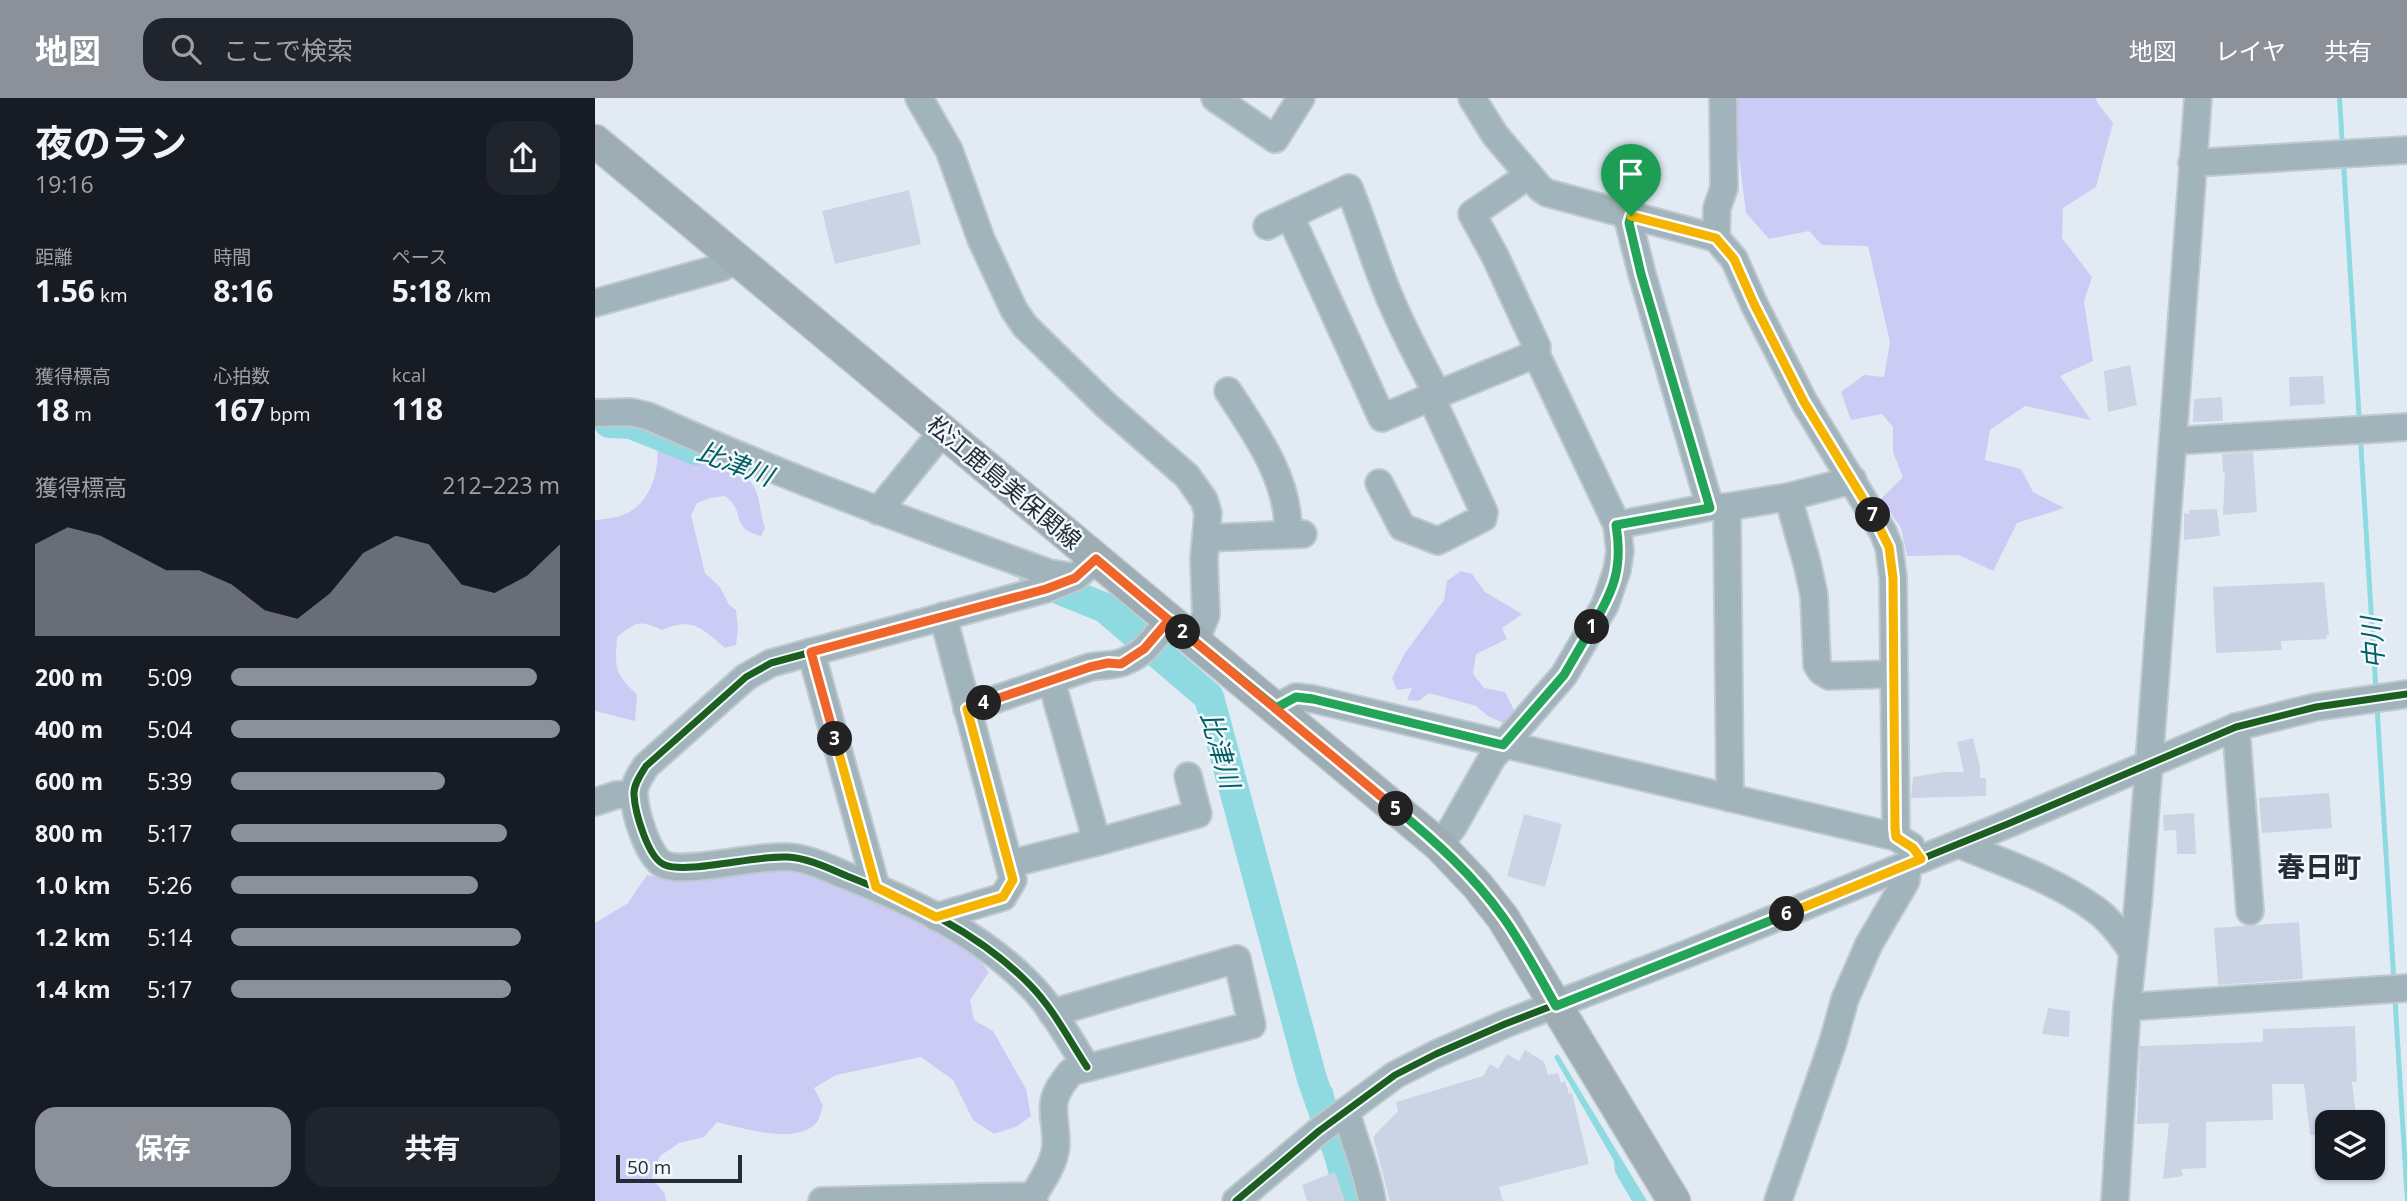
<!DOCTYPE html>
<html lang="ja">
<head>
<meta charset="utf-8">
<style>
  body { margin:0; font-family:"Open Sans","Noto Sans JP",sans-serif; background:#20242c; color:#f1f3f6; height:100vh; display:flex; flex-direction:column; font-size:26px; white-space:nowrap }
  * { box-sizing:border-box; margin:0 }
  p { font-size:23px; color:#9ea1a6 }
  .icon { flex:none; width:38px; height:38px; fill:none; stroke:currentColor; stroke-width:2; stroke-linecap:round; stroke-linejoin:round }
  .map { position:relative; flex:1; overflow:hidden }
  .sheet { display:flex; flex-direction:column; background:#171b24; width:595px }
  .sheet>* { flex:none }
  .controls { position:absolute; left:1720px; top:1012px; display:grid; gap:14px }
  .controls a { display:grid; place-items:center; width:70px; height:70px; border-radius:14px; background:#171b24; box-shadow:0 2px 5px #0004; font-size:35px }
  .scale { position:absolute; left:21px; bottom:18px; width:126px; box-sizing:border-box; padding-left:7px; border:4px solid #222d36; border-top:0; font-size:19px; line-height:24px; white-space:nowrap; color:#222d36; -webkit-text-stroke:5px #f2f8fc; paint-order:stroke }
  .pin { position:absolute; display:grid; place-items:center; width:60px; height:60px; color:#fff; margin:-72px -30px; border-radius:50% 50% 50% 0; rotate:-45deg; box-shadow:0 0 7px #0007 }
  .pin .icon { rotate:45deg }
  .km { position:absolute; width:35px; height:35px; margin:-18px; border-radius:50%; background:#222; color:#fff; font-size:19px; line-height:35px; text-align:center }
  .round { display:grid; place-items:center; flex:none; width:74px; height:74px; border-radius:21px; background:#20242c }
  .head { display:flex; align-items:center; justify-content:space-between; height:119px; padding:0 35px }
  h1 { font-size:38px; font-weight:700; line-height:52px }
  .figures { display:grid; grid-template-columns:repeat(3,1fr); gap:10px; height:119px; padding:7px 35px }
  .figures div { display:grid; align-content:center }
  .figures b { font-size:30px; font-weight:700 }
  .figures small { font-size:19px; font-weight:400 }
  .figures p { font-size:19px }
  .chart { height:196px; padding:14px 35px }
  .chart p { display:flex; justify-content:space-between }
  .chart svg { width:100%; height:126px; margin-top:7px; fill:#8c9099; opacity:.7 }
  .action { display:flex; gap:14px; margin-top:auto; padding:14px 35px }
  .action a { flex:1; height:80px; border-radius:21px; background:#8c9099; color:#fff; font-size:28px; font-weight:700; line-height:80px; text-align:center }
  .action a+a { background:#20242c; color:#f1f3f6 }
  ul { padding:0 35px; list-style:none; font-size:23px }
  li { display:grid; grid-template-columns:112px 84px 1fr; align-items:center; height:52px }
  li i { height:18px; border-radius:9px; background:#8c9099 }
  header { display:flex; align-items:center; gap:42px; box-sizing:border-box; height:98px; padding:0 35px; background:#8c9099; color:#fff }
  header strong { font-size:33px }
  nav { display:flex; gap:38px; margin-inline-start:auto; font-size:24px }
  .search { width:490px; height:63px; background:#20242c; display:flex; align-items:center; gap:18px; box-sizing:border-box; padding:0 24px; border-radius:21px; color:#9ea1a6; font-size:26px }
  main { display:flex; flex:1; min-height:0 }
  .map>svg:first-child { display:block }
</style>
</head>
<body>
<header>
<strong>地図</strong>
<div class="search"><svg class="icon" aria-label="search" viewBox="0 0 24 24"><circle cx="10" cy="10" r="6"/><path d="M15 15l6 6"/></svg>ここで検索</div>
<nav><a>地図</a><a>レイヤ</a><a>共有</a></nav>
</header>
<main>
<section class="sheet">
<div class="head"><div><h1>夜のラン</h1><p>19:16</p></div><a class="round"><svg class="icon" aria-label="share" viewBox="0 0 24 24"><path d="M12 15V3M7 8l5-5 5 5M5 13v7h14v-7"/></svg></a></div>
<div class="figures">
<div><p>距離</p><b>1.56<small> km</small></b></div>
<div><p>時間</p><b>8:16</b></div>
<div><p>ペース</p><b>5:18<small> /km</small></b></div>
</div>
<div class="figures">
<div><p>獲得標高</p><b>18<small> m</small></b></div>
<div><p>心拍数</p><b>167<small> bpm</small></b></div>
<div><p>kcal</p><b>118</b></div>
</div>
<div class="chart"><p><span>獲得標高</span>212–223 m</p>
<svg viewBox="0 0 160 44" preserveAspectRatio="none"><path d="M0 44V12L10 6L20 9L30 15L40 21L50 21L60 26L70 35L80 38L90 29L100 15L110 9L120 12L130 26L140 29L150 23L160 12V44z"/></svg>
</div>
<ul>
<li><b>200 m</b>5:09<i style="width:93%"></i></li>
<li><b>400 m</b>5:04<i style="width:100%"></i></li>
<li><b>600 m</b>5:39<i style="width:65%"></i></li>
<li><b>800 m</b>5:17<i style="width:84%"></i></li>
<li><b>1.0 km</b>5:26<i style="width:75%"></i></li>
<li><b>1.2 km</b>5:14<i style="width:88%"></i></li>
<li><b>1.4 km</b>5:17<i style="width:85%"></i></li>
</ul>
<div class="action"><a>保存</a><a>共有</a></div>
</section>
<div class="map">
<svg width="1812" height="1103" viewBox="0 0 1812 1103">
  <rect width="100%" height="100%" fill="#e2ebf4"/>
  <!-- forest -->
  <g fill="#cccbf5">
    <path d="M1143,0H1501L1502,4L1518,25L1501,89L1468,110L1467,140L1497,179L1489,203L1498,263L1465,278L1496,322L1430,308L1395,332L1390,362L1426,371L1438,394L1469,410L1422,425L1398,473L1364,457L1312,458L1306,430L1286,401L1308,379L1298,354V329L1287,316L1256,322L1246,294L1269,277L1289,279L1295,244L1273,148L1227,147L1214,133L1174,141L1151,115L1141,36Z"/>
    <path d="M62,346L155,383C166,395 164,415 170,430L166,438C134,430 152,414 130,398L115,400L102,405L96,417L110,475L125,489L134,507L141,512L143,531L141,547L130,550C106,530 98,519 67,532C45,521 40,524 22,539C20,571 19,574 42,597L40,623L0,613V422C9,421 19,420 28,417C55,407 65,373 62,346Z"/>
    <path d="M866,473L877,476L890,494L927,516L907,530L912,541L881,556L878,576L889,590L910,594L920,614L914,628L893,618L881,608L834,595L824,603L812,602L817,590L802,592L797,580L810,555L849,502L852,483Z"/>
    <path d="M209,771L245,783L373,847L394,874L375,902L379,922L398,933L431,991L436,1018L423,1028L399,1036L378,1022L358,982L326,959L241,977L219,990L228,1008C226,1013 225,1020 222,1024C203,1048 147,1030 122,1024L109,1039L84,1045L65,1058L57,1080L70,1096L71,1103H0V825L33,805L52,777L84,783L133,775Z"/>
  </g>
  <!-- water -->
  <g fill="#8fdae0">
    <path d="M1742,0H1747L1812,1056V1103H1810L1809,1088Z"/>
    <path d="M963,956L1052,1103H1037L1020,1074L1019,1063L959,959Z"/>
    <path d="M737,989L763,1103H751L736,1047L720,1002Z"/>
  </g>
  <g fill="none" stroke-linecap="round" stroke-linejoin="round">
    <!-- river -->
    <g stroke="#8fdae0" stroke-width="30">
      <path d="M14,325L36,326L101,352"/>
      <path d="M439,481L510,510L614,599L717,981L745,1060L756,1103"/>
    </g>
  </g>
  <!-- building -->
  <g fill="#cbd4e5">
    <path d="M314,92L326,146L240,166L227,113Z"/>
    <path d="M1535,267L1542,307L1513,314L1509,273Z"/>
    <path d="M1728,278L1730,306L1695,308L1694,279Z"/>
    <path d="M1627,299L1628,323L1598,324L1599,301Z"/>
    <path d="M1658,354L1662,414L1628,417L1630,375H1628L1627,356Z"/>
    <path d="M1622,411L1625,438L1589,442V415L1594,416V412Z"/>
    <path d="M1729,484L1734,537H1731L1732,541L1686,543L1687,552L1621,555L1618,489Z"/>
    <path d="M1378,640L1385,669V680H1391V698L1316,700L1318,679L1349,674H1369L1362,644Z"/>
    <path d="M1734,695L1737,730L1667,735L1664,700Z"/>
    <path d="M1599,715L1601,756H1582L1581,732L1569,733L1568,717Z"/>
    <path d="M929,716L967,726L950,789L912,778Z"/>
    <path d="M1704,824L1708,881L1623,887L1619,830Z"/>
    <path d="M1453,910L1475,913L1474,939L1447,936Z"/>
    <path d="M1760,928L1762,984H1757L1762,1024H1732V1035L1715,1037L1709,986H1677L1678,1022L1611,1024V1070L1586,1071L1588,1078L1568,1081L1574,1025L1542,1026L1545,948L1668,944V931Z"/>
    <path d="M930,952L949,964L953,977L963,975L966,985L970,983L974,996L977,995L994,1066L904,1089L908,1103H795L778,1039L803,1013L801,1004L888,978L895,966L903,971L912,956L924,963Z"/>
    <path d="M740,1074L750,1103H712L707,1087Z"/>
  </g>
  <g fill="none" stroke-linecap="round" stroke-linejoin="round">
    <!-- minor casing -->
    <g stroke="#c1c9d0" stroke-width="30">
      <g id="minor">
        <path d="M324,0L354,52L386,141L419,212L430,228L512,308L592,378L609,402L613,415L609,461L611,517L600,544"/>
        <path d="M620,0L680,41L706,0"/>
        <path d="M877,0L900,37L945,90L952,95L1121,140"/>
        <path d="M1128,0L1129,90L1122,110L1121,140L1139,161L1159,206L1209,304L1288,434L1294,449L1298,480L1301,739"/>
        <path d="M1597,65L1812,52"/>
        <path d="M934,77L877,116L900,158L942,249L941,256"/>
        <path d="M695,118L787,320L836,299L889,414L888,420L843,443L807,429L784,385"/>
        <path d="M1036,118L1034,125L1047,176L1115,409H1132"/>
        <path d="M672,128L754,90C768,124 778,159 792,193C806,229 825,262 842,296"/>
        <path d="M0,205L128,169L139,159"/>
        <path d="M633,293C661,336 695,382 693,436"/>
        <path d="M836,299L941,256L1022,427L1025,453L1022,472L1010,507L969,577L897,660L858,729L844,747"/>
        <path d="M0,315L36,314L53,318C184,377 319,426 454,475L480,479"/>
        <path d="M1578,343L1812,329"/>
        <path d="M1193,399L1212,465L1219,497L1222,567L1226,573L1234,578L1297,576"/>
        <path d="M283,413L347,334"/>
        <path d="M1022,427L1115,409"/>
        <path d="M612,440L708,436"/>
        <path d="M348,518L414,766"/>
        <path d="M216,554L281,789"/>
        <path d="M456,582L502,744L603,716L593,678"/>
        <path d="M681,610L701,599L718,601L1301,739L1316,748"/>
        <path d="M372,611L495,569C505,567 519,568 528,564C549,557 561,538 574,522"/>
        <path d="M1641,629L1655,813"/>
        <path d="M1135,700L1132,409L1193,399L1258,382"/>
        <path d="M0,704L21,697L38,696"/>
        <path d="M1363,746C1409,765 1461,782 1501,812C1516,823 1527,838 1537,853"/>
        <path d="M341,819L408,799L418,782L414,766L502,744"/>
        <path d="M1532,909L1812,890"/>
        <path d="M492,969C474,942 458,910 434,886C384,835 318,804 252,778C233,770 213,760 192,759C162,757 92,776 70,767C53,761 40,714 39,697C38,687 46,676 51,668L151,579L176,565L451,491L480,479L501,462"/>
        <path d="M751,1013C759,1044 772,1071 777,1103"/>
        <path d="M227,1103L438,1098"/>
        <path d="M439,1103L438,1098C447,1083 460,1065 461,1047C461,1011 449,1006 476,974L657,927L642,861L457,915"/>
        <path d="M641,1103L724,1033L800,977L841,956L910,926L1092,856L1415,725L1641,629L1721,609L1812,596"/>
        <path d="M1183,1103L1238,944L1250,901L1274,846L1311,783L1313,766"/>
        <path d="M1520,1103L1532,909L1543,806L1554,666L1603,0"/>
      </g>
    </g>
    <!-- major casing -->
    <g stroke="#c1c9d0" stroke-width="35">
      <path id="major" d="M0,43L844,747L882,787L908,820L1079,1103"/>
    </g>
    <!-- minor -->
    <use href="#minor" stroke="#a2b4bb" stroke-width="26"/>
    <!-- major -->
    <use href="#major" stroke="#9eadb4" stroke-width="32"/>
    <!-- cycleway casing -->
    <g stroke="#f2f8fc" stroke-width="11">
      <g id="cycleway">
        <path d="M492,969C474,942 458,910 434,886C384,835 318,804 252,778C233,770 213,760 192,759C162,757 92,776 70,767C53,761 40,714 39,697C38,687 46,676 51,668L151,579L176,565L451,491L480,479L501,462"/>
        <path d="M641,1103L724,1033L800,977L841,956L910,926L1092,856L1415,725L1641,629L1721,609L1812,596"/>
      </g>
    </g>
    <!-- cycleway -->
    <use href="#cycleway" stroke="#1b5e20" stroke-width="7"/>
  </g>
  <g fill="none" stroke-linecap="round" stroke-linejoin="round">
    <!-- split-1 casing -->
    <g stroke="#fff" stroke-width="14">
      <path id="split-1" d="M997,529C1019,492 1028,470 1021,427L1115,410L1046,176L1034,125L1036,118"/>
    </g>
    <!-- split-2 casing -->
    <g stroke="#fff" stroke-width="14">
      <path id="split-2" d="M588,534L681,610L701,599L718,601L908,647L969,577L997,529"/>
    </g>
    <!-- split-3 casing -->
    <g stroke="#fff" stroke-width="14">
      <path id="split-3" d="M240,641L216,554L451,491L480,480L501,461L588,534"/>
    </g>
    <!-- split-4 casing -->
    <g stroke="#fff" stroke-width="14">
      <path id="split-4" d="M240,641L281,789L341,819L408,799L418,782L372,611L389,605"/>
    </g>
    <!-- split-5 casing -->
    <g stroke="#fff" stroke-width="14">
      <path id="split-5" d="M389,605L495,569L513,565L526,566L549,551L574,522L801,711"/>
    </g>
    <!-- split-6 casing -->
    <g stroke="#fff" stroke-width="14">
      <path id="split-6" d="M801,711C840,743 878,777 908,819C928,847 944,878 961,908L1192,816"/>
    </g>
    <!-- split-7 casing -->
    <g stroke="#fff" stroke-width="14">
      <path id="split-7" d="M1192,816L1326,761L1318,750L1301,739L1300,730L1298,480L1294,449L1278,417"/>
    </g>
    <!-- split-8 casing -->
    <g stroke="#fff" stroke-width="14">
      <path id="split-8" d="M1036,118L1121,140L1139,161L1159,206L1209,304L1278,417"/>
    </g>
    <!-- split-1 -->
    <use href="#split-1" stroke="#22a559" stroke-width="9"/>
    <!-- split-2 -->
    <use href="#split-2" stroke="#22a559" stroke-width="9"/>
    <!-- split-3 -->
    <use href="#split-3" stroke="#f0652b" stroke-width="9"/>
    <!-- split-4 -->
    <use href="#split-4" stroke="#f5b400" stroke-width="9"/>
    <!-- split-5 -->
    <use href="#split-5" stroke="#f0652b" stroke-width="9"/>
    <!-- split-6 -->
    <use href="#split-6" stroke="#22a559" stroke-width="9"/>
    <!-- split-7 -->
    <use href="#split-7" stroke="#f5b400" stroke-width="9"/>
    <!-- split-8 -->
    <use href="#split-8" stroke="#f5b400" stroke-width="9"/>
  </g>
  <g text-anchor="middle" stroke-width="5" stroke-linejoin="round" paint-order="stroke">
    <!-- street labels -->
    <g font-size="24" fill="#222d36" stroke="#f2f8fc">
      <text transform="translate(409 385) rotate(40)" y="8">松江鹿島美保関線</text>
    </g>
    <!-- water labels -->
    <g font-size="26" font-style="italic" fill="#005f63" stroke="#f2f8fc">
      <text transform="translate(140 366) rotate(21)" y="9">比津川</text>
      <text transform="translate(1778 545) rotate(-94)" y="9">中川</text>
      <text transform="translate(625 652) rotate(74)" y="9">比津川</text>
    </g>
    <!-- quarter labels -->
    <g font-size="28" font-weight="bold" fill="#222d36" stroke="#f2f8fc">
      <text x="1724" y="779">春日町</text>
    </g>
  </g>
</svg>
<div class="controls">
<a><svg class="icon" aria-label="layers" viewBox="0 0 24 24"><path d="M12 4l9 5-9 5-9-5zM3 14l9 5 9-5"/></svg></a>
</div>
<div class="scale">50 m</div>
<div class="pin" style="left:1036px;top:118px;background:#1e9e55"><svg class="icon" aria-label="arrive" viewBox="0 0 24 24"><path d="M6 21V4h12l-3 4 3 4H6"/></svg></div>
<b class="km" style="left:997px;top:529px">1</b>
<b class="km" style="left:588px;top:534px">2</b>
<b class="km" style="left:240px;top:641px">3</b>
<b class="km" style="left:389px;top:605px">4</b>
<b class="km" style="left:801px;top:711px">5</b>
<b class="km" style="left:1192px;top:816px">6</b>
<b class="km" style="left:1278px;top:417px">7</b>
</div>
</main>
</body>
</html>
